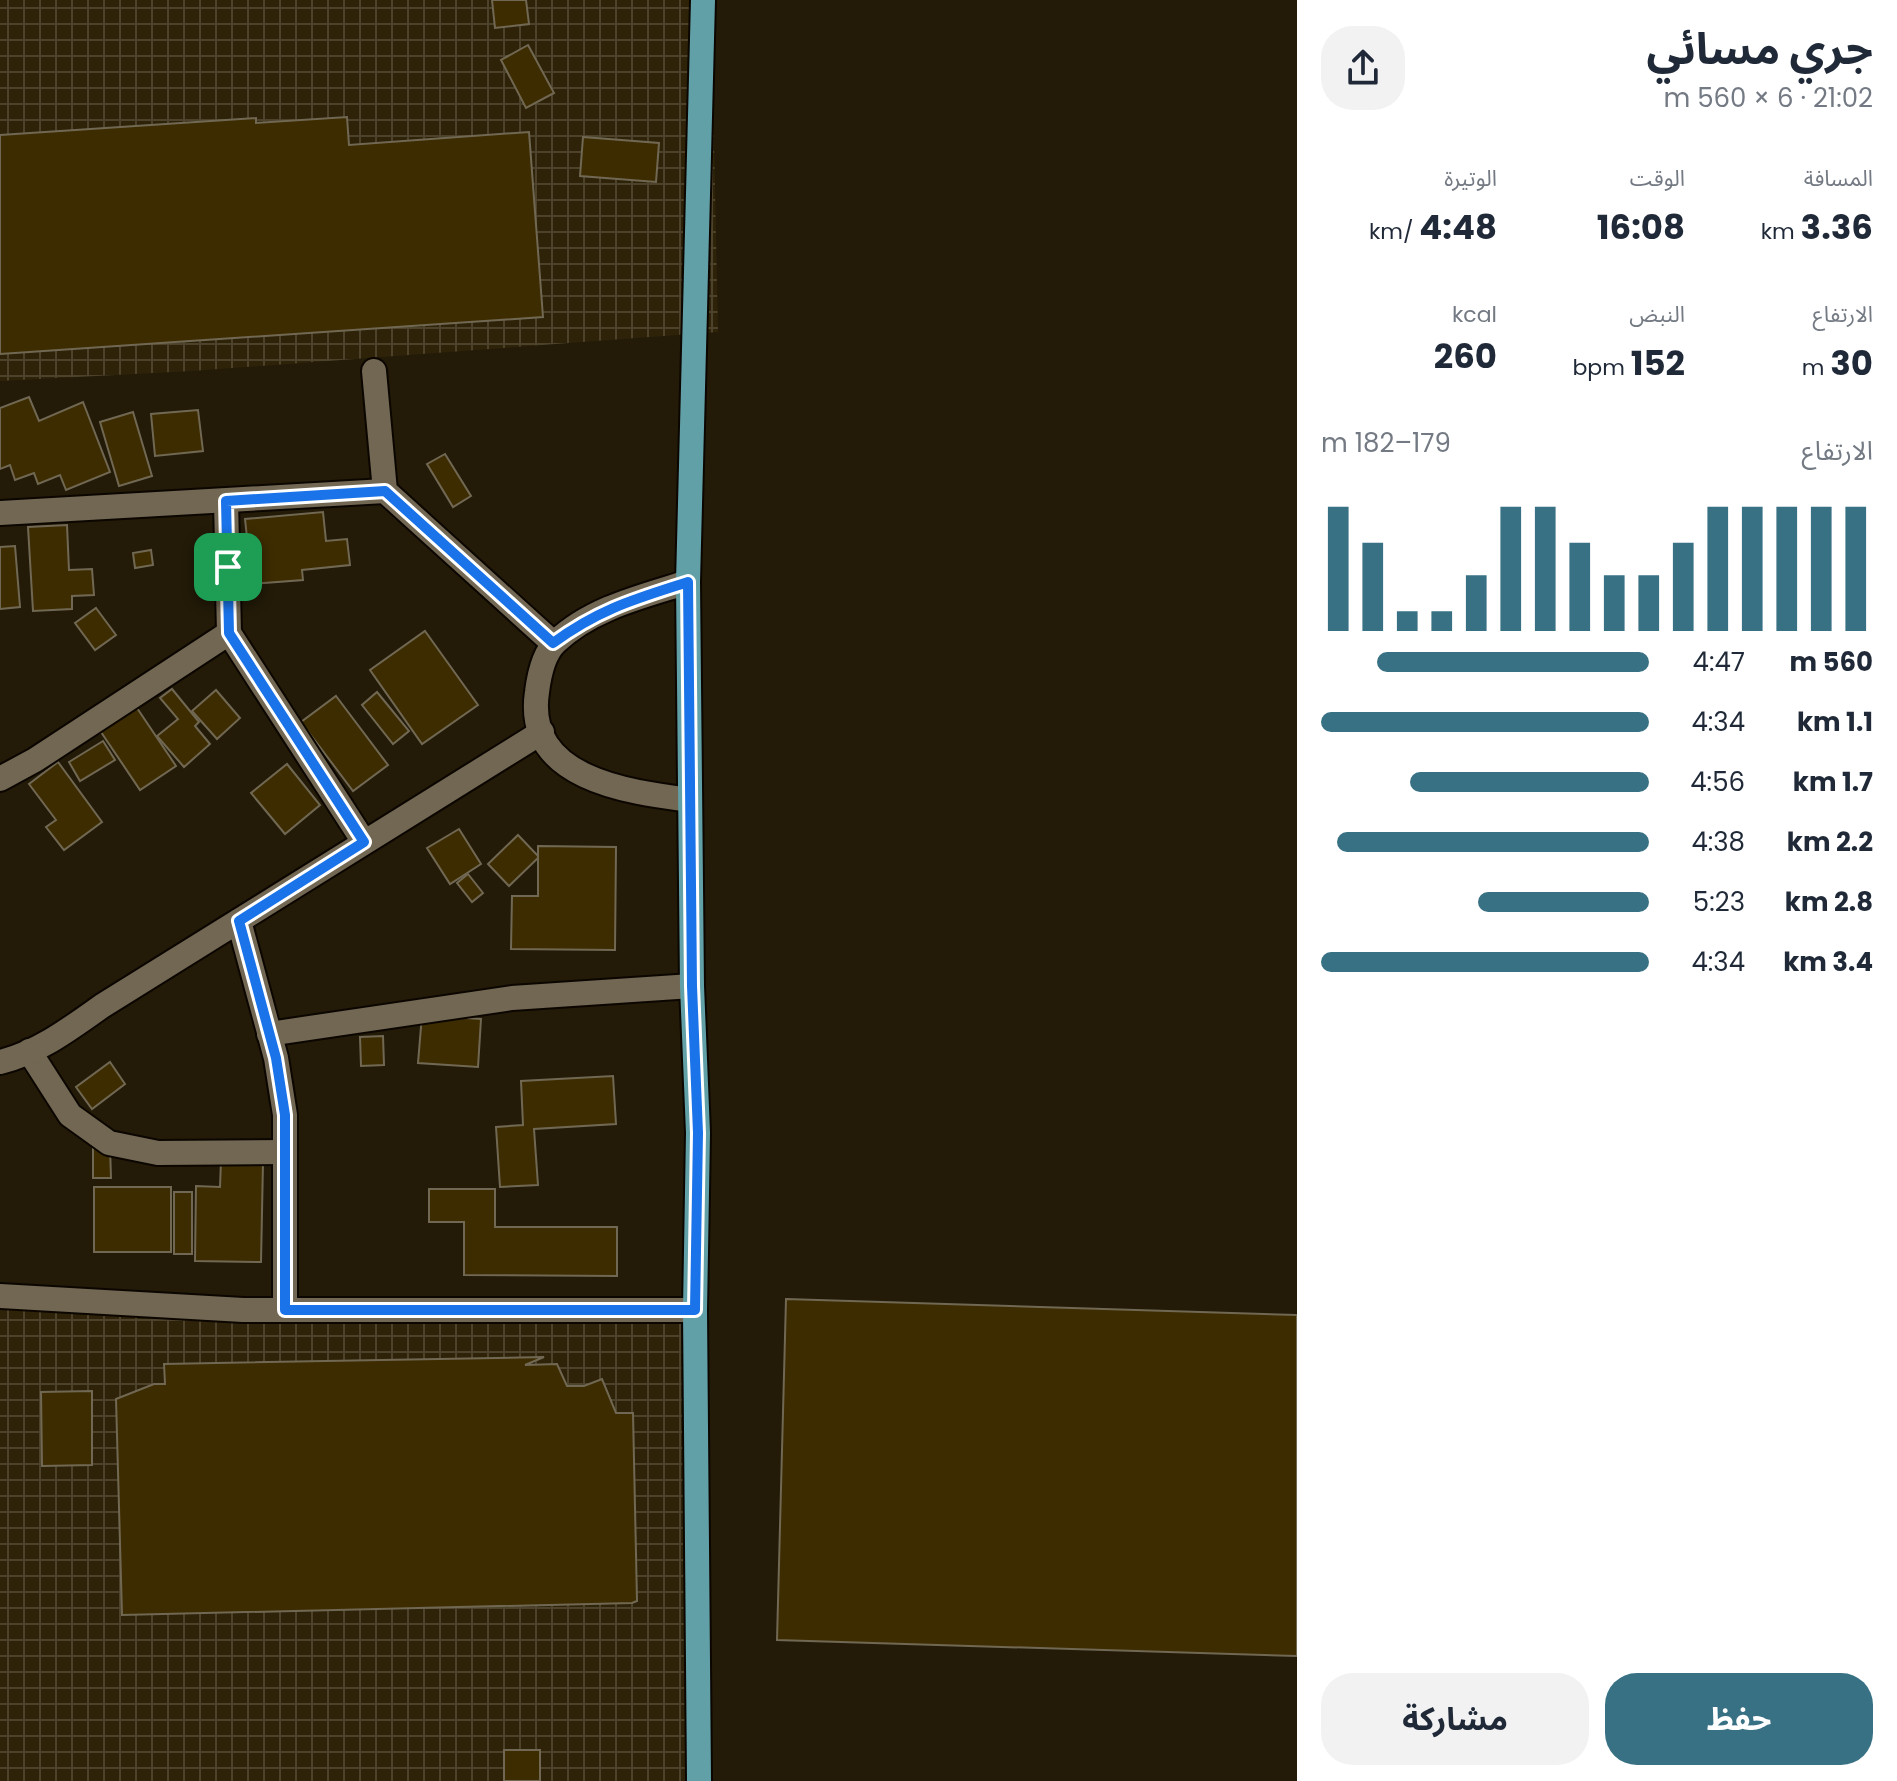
<!DOCTYPE html>
<html lang="ar">
<head>
<meta charset="utf-8">
<style>
  body { margin:0; font-family:Poppins,"Noto Sans Arabic",sans-serif; background:#f2f2f3; color:#1f2937; direction:rtl; height:100vh; display:flex; flex-direction:column; font-size:30px; white-space:nowrap }
  * { box-sizing:border-box; margin:0 }
  p { font-size:26px; color:#747a83 }
  .icon { flex:none; width:44px; height:44px; fill:none; stroke:currentColor; stroke-width:2; stroke-linecap:round; stroke-linejoin:round }
  .map { position:relative; flex:1; overflow:hidden; direction:ltr }
  .sheet { display:flex; flex-direction:column; background:#fff; width:600px }
  .sheet>* { flex:none }
  .pin { position:absolute; display:grid; place-items:center; width:68px; height:68px; color:#fff; margin:-34px; border-radius:16px; box-shadow:0 4px 12px #0006 }
  .round { display:grid; place-items:center; flex:none; width:84px; height:84px; border-radius:32px; background:#f2f2f3 }
  .headline { display:flex; align-items:center; justify-content:space-between; height:136px; padding:0 24px }
  h1 { font-size:44px; font-weight:700; line-height:60px }
  .figures { display:grid; grid-template-columns:repeat(3,1fr); gap:12px; height:136px; padding:8px 24px }
  .figures div { display:grid; align-content:center }
  .figures b { font-size:34px; font-weight:700 }
  .figures small { font-size:22px; font-weight:400 }
  .figures p { font-size:22px }
  .chart { height:224px; padding:16px 24px }
  .chart p { display:flex; justify-content:space-between }
  .chart svg { width:100%; height:144px; margin-top:8px; stroke:#397184; stroke-width:6 }
  .cta { display:flex; gap:16px; margin-top:auto; padding:16px 24px }
  .cta a { flex:1; height:92px; border-radius:32px; background:#397184; color:#fff; font-size:32px; font-weight:700; line-height:92px; text-align:center }
  .cta a+a { background:#f2f2f3; color:#1f2937 }
  ul { padding:0 24px; list-style:none; font-size:26px }
  li { display:grid; grid-template-columns:128px 96px 1fr; align-items:center; height:60px }
  li i { height:20px; border-radius:10px; background:#397184 }
  main { display:flex; flex:1; min-height:0 }
  .map>svg:first-child { display:block }
</style>
</head>
<body>
<main>
<section class="sheet">
<div class="headline"><div><h1>جري مسائي</h1><p>21:02 · 6 × 560 m</p></div><a class="round"><svg class="icon" aria-label="share" viewBox="0 0 24 24"><path d="M12 15V3M7 8l5-5 5 5M5 13v7h14v-7"/></svg></a></div>
<div class="figures">
<div><p>المسافة</p><b>3.36<small> km</small></b></div>
<div><p>الوقت</p><b>16:08</b></div>
<div><p>الوتيرة</p><b>4:48<small> /km</small></b></div>
</div>
<div class="figures">
<div><p>الارتفاع</p><b>30<small> m</small></b></div>
<div><p>النبض</p><b>152<small> bpm</small></b></div>
<div><p>kcal</p><b>260</b></div>
</div>
<div class="chart"><p><span>الارتفاع</span>179–182 m</p>
<svg viewBox="0 0 160 44" preserveAspectRatio="none"><path d="M5 44V6M15 44V17M25 44V38M35 44V38M45 44V27M55 44V6M65 44V6M75 44V17M85 44V27M95 44V27M105 44V17M115 44V6M125 44V6M135 44V6M145 44V6M155 44V6"/></svg>
</div>
<ul>
<li><b>560 m</b>4:47<i style="width:83%"></i></li>
<li><b>1.1 km</b>4:34<i style="width:100%"></i></li>
<li><b>1.7 km</b>4:56<i style="width:73%"></i></li>
<li><b>2.2 km</b>4:38<i style="width:95%"></i></li>
<li><b>2.8 km</b>5:23<i style="width:52%"></i></li>
<li><b>3.4 km</b>4:34<i style="width:100%"></i></li>
</ul>
<div class="cta"><a>حفظ</a><a>مشاركة</a></div>
</section>
<div class="map">
<svg width="1297" height="1781" viewBox="0 0 1297 1781">
  <defs>
    <pattern id="industrial-grid" width="8" height="8" patternUnits="userSpaceOnUse" patternTransform="scale(2)"><rect width="8" height="8" fill="#2e2308"/><path d="M0 4h8M4 0v8" fill="none" stroke="#4d432c"/></pattern>
  </defs>
  <rect width="100%" height="100%" fill="#231b08"/>
  <!-- industrial -->
  <g fill="url(#industrial-grid)">
    <path d="M0,0H711L718,332L192,371L0,381Z"/>
    <path d="M0,1297L698,1299L693,1781H0Z"/>
  </g>
  <!-- building -->
  <g fill="#3d2c00" stroke="#716853" stroke-width="2">
    <path d="M492,0H526L529,24L495,28Z"/>
    <path d="M528,45L554,93L526,108L501,60Z"/>
    <path d="M347,117L349,145L529,132L543,317L0,354V135L256,118V123Z"/>
    <path d="M583,137L659,143L656,182L580,176Z"/>
    <path d="M29,397L39,421L83,402L110,472L66,490L60,475L38,484L34,473L15,480L10,465L0,469V408Z"/>
    <path d="M198,410L203,451L155,456L151,414Z"/>
    <path d="M133,412L152,476L119,486L100,422Z"/>
    <path d="M445,454L471,496L453,507L427,464Z"/>
    <path d="M323,512L326,541L347,539L350,565L302,570L303,580L252,584L245,519Z"/>
    <path d="M67,525L69,570L92,569L94,595L72,596V609L33,611L28,527Z"/>
    <path d="M15,546L20,607L0,609V547Z"/>
    <path d="M151,550L153,565L135,568L133,553Z"/>
    <path d="M96,608L116,635L95,650L75,623Z"/>
    <path d="M425,631L478,705L422,744L370,670Z"/>
    <path d="M172,689L199,722L195,726L210,744L184,767L157,736L178,719L160,698Z"/>
    <path d="M216,690L240,718L217,739L192,711Z"/>
    <path d="M377,692L409,731L393,744L362,705Z"/>
    <path d="M336,696L388,765L353,791L301,722Z"/>
    <path d="M137,708L176,766L140,790L101,732Z"/>
    <path d="M103,741L115,760L80,781L69,762Z"/>
    <path d="M58,762L102,822L64,850L46,827L56,820L29,784Z"/>
    <path d="M287,764L320,805L285,834L251,793Z"/>
    <path d="M459,829L481,864L450,884L427,848Z"/>
    <path d="M518,835L539,857L509,886L488,864Z"/>
    <path d="M538,846L616,847L615,950L511,949L512,896H538Z"/>
    <path d="M468,874L483,893L472,902L457,883Z"/>
    <path d="M422,1015L481,1019L478,1067L418,1063Z"/>
    <path d="M383,1036L384,1065L361,1066L360,1037Z"/>
    <path d="M110,1062L125,1084L92,1109L76,1087Z"/>
    <path d="M613,1076L616,1124L534,1129L538,1185L500,1187L496,1127L523,1125L521,1081Z"/>
    <path d="M93,1147H110L111,1178H93Z"/>
    <path d="M221,1161L263,1162L261,1262L195,1261L196,1186L220,1187Z"/>
    <rect x="94" y="1187" width="77" height="65"/>
    <path d="M429,1189H495V1227H617V1276L464,1275V1222H429Z"/>
    <rect x="174" y="1192" width="18" height="62"/>
    <path d="M786,1299L1297,1315V1656L777,1640Z"/>
    <path d="M544,1357L525,1365L557,1364L567,1386H584L602,1379L616,1413H633L637,1601L632,1603L122,1615L116,1399L154,1384H165L164,1364Z"/>
    <path d="M92,1391V1465L42,1466L41,1392Z"/>
    <rect x="504" y="1750" width="36" height="31"/>
  </g>
  <g fill="none" stroke-linecap="round" stroke-linejoin="round">
    <!-- minor casing -->
    <g stroke="#0c0600" stroke-width="28">
      <g id="minor">
        <path d="M374,371L385,491L553,643"/>
        <path d="M226,501L229,633L364,842"/>
        <path d="M0,513L385,491"/>
        <path d="M688,582C644,596 591,608 556,642C544,653 539,676 537,692C524,779 628,792 690,800"/>
        <path d="M0,779L35,760L229,633"/>
        <path d="M239,921L276,1058L285,1115V1310"/>
        <path d="M269,1034L512,998L692,986"/>
        <path d="M29,1051L70,1115L109,1143L158,1153L285,1152"/>
        <path d="M0,1062C38,1053 71,1028 102,1006L542,732"/>
        <path d="M0,1296L243,1310H695"/>
      </g>
    </g>
    <!-- major casing -->
    <g stroke="#0c0600" stroke-width="28">
      <path id="major" d="M699,1781L695,1310L698,1133L692,986L688,582L703,0"/>
    </g>
    <!-- minor -->
    <use href="#minor" stroke="#716752" stroke-width="24"/>
    <!-- major -->
    <use href="#major" stroke="#62a0a7" stroke-width="24"/>
  </g>
  <g fill="none" stroke-linecap="round" stroke-linejoin="round">
    <!-- route casing -->
    <g stroke="#fff" stroke-width="16">
      <path id="route" d="M385,491L553,643C599,609 635,599 688,582L692,986L698,1133L695,1310H285V1115L276,1058L239,921L364,842L229,633L226,501Z"/>
    </g>
    <!-- route -->
    <use href="#route" stroke="#1a73e8" stroke-width="10"/>
  </g>
</svg>
<div class="pin" style="left:228px;top:567px;background:#1e9e55"><svg class="icon" aria-label="arrive" viewBox="0 0 24 24"><path d="M6 21V4h12l-3 4 3 4H6"/></svg></div>
</div>
</main>
</body>
</html>
